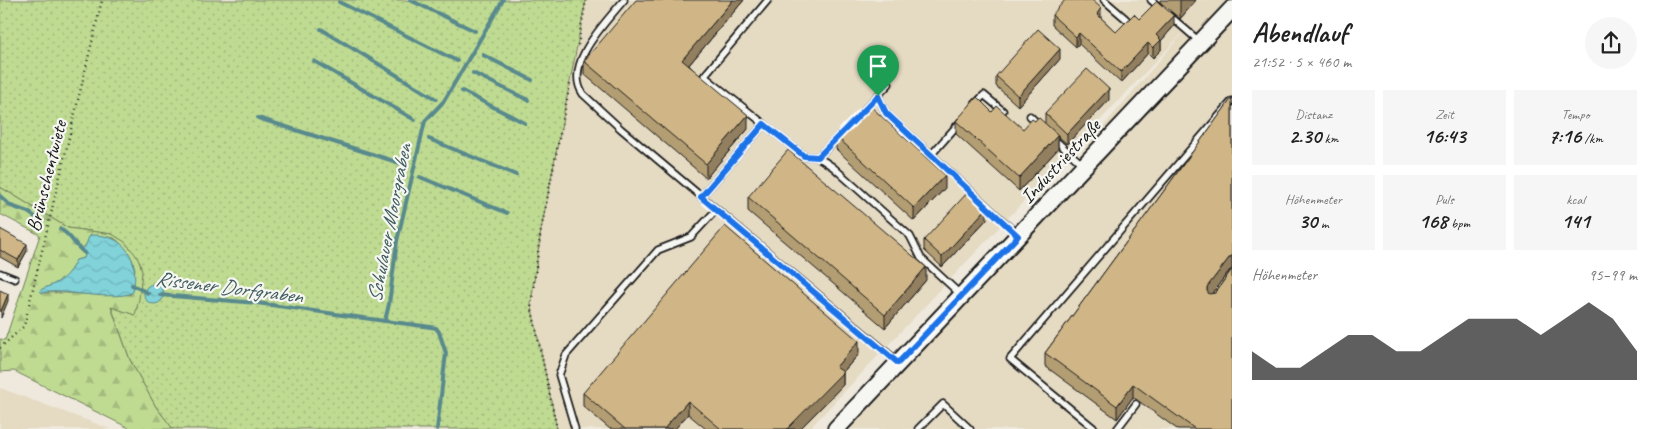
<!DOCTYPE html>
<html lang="de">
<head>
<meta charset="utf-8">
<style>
  body { margin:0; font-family:Caveat,sans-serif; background:#f6f6f6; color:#222; height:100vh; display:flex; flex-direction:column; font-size:19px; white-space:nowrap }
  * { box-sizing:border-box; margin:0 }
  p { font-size:16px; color:#767676 }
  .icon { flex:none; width:28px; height:28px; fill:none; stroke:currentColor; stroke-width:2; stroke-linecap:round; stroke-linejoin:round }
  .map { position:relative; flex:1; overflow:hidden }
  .details { display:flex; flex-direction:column; background:#fff; width:425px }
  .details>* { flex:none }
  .pin { position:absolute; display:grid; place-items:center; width:42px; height:42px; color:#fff; margin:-51px -21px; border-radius:50% 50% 50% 0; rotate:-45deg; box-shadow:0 0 5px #0007 }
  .pin .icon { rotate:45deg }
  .round { display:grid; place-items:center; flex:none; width:52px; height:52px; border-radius:26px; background:#f6f6f6 }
  .overview { display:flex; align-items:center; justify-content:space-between; height:85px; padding:0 20px }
  h1 { font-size:28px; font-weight:600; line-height:38px }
  .stats { display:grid; grid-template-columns:repeat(3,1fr); gap:8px; height:85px; padding:5px 20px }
  .stats div { display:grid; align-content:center; border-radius:0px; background:#f6f6f6; text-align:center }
  .stats b { font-size:21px; font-weight:600 }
  .stats small { font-size:14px; font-weight:400 }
  .stats p { font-size:14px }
  .chart { height:140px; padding:10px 20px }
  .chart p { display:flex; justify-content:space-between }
  .chart svg { width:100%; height:90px; margin-top:5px; fill:#1c1c1c; opacity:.7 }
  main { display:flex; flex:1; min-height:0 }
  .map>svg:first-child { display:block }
</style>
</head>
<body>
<main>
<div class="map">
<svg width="1232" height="429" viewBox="0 0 1232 429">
  <defs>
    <pattern id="grass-dots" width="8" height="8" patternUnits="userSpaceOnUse" patternTransform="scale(1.25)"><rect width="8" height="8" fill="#bfdb92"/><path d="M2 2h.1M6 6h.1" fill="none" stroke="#a4bb7d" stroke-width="1.8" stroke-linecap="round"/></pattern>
    <pattern id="forest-firs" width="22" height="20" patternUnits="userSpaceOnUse" patternTransform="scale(1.25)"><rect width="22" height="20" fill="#bfdb92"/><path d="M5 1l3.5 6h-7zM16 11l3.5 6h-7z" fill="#a4bb7d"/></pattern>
    <pattern id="water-waves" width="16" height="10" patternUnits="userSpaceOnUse" patternTransform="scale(1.25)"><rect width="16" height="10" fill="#81d2d9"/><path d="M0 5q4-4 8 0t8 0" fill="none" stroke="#6fb4ba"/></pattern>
  </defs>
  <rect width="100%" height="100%" fill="#eee9dc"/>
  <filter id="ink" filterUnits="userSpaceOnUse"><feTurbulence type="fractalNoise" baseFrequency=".02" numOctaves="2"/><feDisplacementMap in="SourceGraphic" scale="10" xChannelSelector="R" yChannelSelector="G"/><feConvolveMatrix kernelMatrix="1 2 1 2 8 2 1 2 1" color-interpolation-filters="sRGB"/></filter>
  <g filter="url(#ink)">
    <!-- built -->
    <g fill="#e5dac2">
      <path d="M586,0H1232V429H846L1187,28L809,429H557L531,305L541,230Z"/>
      <path d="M0,388L110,429H0Z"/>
    </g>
    <!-- grass -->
    <path fill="url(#grass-dots)" stroke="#6e7c57" d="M0,0H586L541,230L531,304L557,429H173L156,407L130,360L111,306L135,315L112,234L68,228L0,187Z"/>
    <!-- forest -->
    <path fill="url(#forest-firs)" stroke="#6e7c57" fill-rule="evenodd" d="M0,187L68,228L112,234L125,242L135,254L140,263L142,272L139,299L135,315L111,307L130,360L156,407L173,429H131L14,371L0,372V339L5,340L40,235L0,214ZM96,235L114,238L118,241L132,259L135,269L131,294C101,298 71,291 42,293V289C59,283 68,277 76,260L84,258L85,255L82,248L87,244L89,237Z"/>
    <!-- water -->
    <g fill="url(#water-waves)" stroke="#59898d">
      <path d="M91,235C126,234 140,260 133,292C122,300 77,293 62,292C55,291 48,292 42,293L40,291L42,289C59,283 68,277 76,260L84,258L85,255L80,251L85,247L89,237Z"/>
      <circle cx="154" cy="294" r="10"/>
    </g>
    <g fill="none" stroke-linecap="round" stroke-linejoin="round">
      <!-- stream -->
      <g stroke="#59898d" stroke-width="4">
        <path d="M410,0L475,31"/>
        <path d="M339,2L457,61"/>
        <path d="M321,29L436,99"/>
        <path d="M483,55L532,80"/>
        <path d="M314,61L415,120"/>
        <path d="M473,73L528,100"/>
        <path d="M462,91L525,123"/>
        <path d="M258,118L403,164"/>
        <path d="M429,139L516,175"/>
        <path d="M420,177L507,213"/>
        <path d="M0,196L11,206L28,212L41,221"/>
        <path d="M60,229C72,235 74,246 85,253"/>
        <path d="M132,285L148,293"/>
        <path d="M160,295L257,303L385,321"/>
        <path d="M437,429L446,353L439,332L436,328L431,327L385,321L389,304L397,241L425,121L444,101L503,0"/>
      </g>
      <!-- lane casing -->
      <g stroke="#1c1c1c" stroke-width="9">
        <g id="lane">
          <path d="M624,0C606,22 563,64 583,94L621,129L897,361"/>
          <path d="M768,0L704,76L804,156L818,157L840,135"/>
          <path d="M1104,0L1126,19"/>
          <path d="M1151,0L1159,7"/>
          <path d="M1170,16L1199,41"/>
          <path d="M878,96L886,113L1017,234"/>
          <path d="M975,104L984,95L1003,111"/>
          <path d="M864,110L889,84"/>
          <path d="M1030,116L1040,126"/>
          <path d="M1054,139L1083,165"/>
          <path d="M931,155L961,121"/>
          <path d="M818,157L833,167L910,236L921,258L960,294"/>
          <path d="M701,197L764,124"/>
          <path d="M0,273L15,279"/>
          <path d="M575,429L559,375L566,355L658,250L691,237L716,210"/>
          <path d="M918,429L943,404L970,429"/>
          <path d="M1095,429L1010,359L1232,101"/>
          <path d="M1117,429L1136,404"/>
        </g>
      </g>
      <!-- secondary casing -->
      <g stroke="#1c1c1c" stroke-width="20">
        <path id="secondary" d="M836,429L1232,9"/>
      </g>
      <!-- path -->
      <g stroke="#1c1c1c" stroke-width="2.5" stroke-dasharray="1 4" stroke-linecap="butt">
        <path d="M578,45L586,0"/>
        <path d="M0,348L24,326L102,0"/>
        <path d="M557,429L531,305L541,230L570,84"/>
      </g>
      <!-- lane -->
      <use href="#lane" stroke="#f6f6f2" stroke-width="5.5"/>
      <!-- secondary -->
      <use href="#secondary" stroke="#f6f6f2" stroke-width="16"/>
    </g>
    <!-- wall -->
    <g fill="#b39d73" stroke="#1c1c1c" fill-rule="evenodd">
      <path d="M744,0L689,65L748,129L706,178L584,74V61Z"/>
      <path d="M1160,0H1196L1180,19L1160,2Z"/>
      <path d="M1052,15L1101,18L1116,32L1139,19L1174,26L1161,41V50L1153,58L1148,53L1121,83L1079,44L1076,47L1052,25Z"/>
      <path d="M1060,59L1018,106L996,86V76Z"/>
      <path d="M1232,98V429H1177L1133,397L1117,419L1045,366V353ZM1231,270L1215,293H1212L1229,271Z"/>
      <path d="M1109,100L1067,144L1058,136V149L1019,191L956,134V121L992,112L1023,129L1035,121L1045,123V113Z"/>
      <path d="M836,136L945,188L914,221L836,149Z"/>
      <path d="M748,197L926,280L885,328L748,211Z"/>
      <path d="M987,219L942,267L924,250V240Z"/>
      <path d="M0,229L27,251L18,267L0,257Z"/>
      <path d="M859,354L843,372V385L800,429H706L688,414L675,429H610L583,406V393Z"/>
    </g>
    <!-- shaded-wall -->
    <g fill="#927f5e" stroke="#1c1c1c">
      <path d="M733,0H744L682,73V60Z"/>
      <path d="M1181,0H1196L1180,19V1Z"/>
      <path d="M1101,8V18L1097,14Z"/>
      <path d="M1174,16V26L1161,41V50L1153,58V48L1156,35Z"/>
      <path d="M1079,33V44L1076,47V37Z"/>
      <path d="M1148,43V53L1121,83V72Z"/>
      <path d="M1060,49V59L1018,106V96Z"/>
      <path d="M1109,89V100L1067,144V134Z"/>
      <path d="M748,115V129L706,178V164Z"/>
      <path d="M1058,135V149L1019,191V178Z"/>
      <path d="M945,175V188L914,221V208Z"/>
      <path d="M987,208V219L942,267V257Z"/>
      <path d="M27,244V251L18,267V260Z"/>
      <path d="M1232,256V269L1229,271L1207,300V287L1229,258Z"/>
      <path d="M926,267V280L885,328V315Z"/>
      <path d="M8,294V301L1,318V311Z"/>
      <path d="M859,341V354L839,376L843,372V385L800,429H787L836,367Z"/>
      <path d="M1133,384V397L1117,419V406Z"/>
      <path d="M688,401V414L675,429H664Z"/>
    </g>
    <!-- building -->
    <g fill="#d0b686" stroke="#1c1c1c">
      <path d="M636,0H733L682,60L748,115L706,164L584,61Z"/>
      <path d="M1065,0H1092L1101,8L1097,14L1116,32L1134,14L1139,19L1157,1L1174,16L1156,35L1161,40L1153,48L1148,43L1121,72L1079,33L1076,37L1052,15Z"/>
      <path d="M1038,29L1060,49L1018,96L996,76Z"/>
      <path d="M1087,69L1109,89L1067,134L1045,113Z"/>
      <path d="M977,97L992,112L997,106L1023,129L1032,119L1035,121L1038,117L1058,135L1019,178L956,121Z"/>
      <path d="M1232,98V256L1229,258L1207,287V291L1209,294L1215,293L1232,269V429H1195L1133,384L1117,406L1045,353Z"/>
      <path d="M867,103L945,175L914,208L836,136Z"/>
      <path d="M788,150L926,267L885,315L748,197Z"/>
      <path d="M968,192L987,208L942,257L924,240Z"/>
      <path d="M725,226L859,341L836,367L843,372L787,429H721L688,401L664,429H625L583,393Z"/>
      <path d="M0,229L27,244L18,260L0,250Z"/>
      <path d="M0,290L8,294L1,311H0Z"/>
    </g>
  </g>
  <g fill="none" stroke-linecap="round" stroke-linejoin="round" filter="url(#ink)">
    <!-- route casing -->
    <g stroke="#fff" stroke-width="10">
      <path id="route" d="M878,96L886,113L1018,236L898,363L701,197L764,124L804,156L818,157Z"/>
    </g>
    <!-- route -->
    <use href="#route" stroke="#1a73e8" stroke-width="6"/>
  </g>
  <g text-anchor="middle" stroke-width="4.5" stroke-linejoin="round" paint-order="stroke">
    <!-- street labels -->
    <g font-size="20" fill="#1c1c1c" stroke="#f6f6f2">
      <text transform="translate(1060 161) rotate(-47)" y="7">Industriestraße</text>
      <text transform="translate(46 176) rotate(-76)" y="7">Brünschentwiete</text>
    </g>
    <!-- water labels -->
    <g font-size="21" font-style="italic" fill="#3f5c5e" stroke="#f6f6f2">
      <text transform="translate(389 223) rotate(-79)" y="7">Schulauer Moorgraben</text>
      <text transform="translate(229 287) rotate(7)" y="7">Rissener Dorfgraben</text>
    </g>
  </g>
</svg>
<div class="pin" style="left:878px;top:96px;background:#1e9e55"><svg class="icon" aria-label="arrive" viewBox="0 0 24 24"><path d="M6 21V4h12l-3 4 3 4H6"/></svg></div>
</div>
<section class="details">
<div class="overview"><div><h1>Abendlauf</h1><p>21:52 · 5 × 460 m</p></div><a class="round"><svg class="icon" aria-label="share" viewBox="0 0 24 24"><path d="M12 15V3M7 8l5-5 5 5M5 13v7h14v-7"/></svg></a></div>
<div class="stats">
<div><p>Distanz</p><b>2.30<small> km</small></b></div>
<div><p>Zeit</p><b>16:43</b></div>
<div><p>Tempo</p><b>7:16<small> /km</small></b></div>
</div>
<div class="stats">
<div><p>Höhenmeter</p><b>30<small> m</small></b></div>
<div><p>Puls</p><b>168<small> bpm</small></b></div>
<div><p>kcal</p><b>141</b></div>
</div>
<div class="chart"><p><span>Höhenmeter</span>95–99 m</p>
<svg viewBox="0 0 160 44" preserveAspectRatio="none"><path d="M0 44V30L10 38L20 38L30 30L40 22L50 22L60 30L70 30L80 22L90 14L100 14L110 14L120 22L130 14L140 6L150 14L160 30V44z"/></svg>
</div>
</section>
</main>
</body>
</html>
